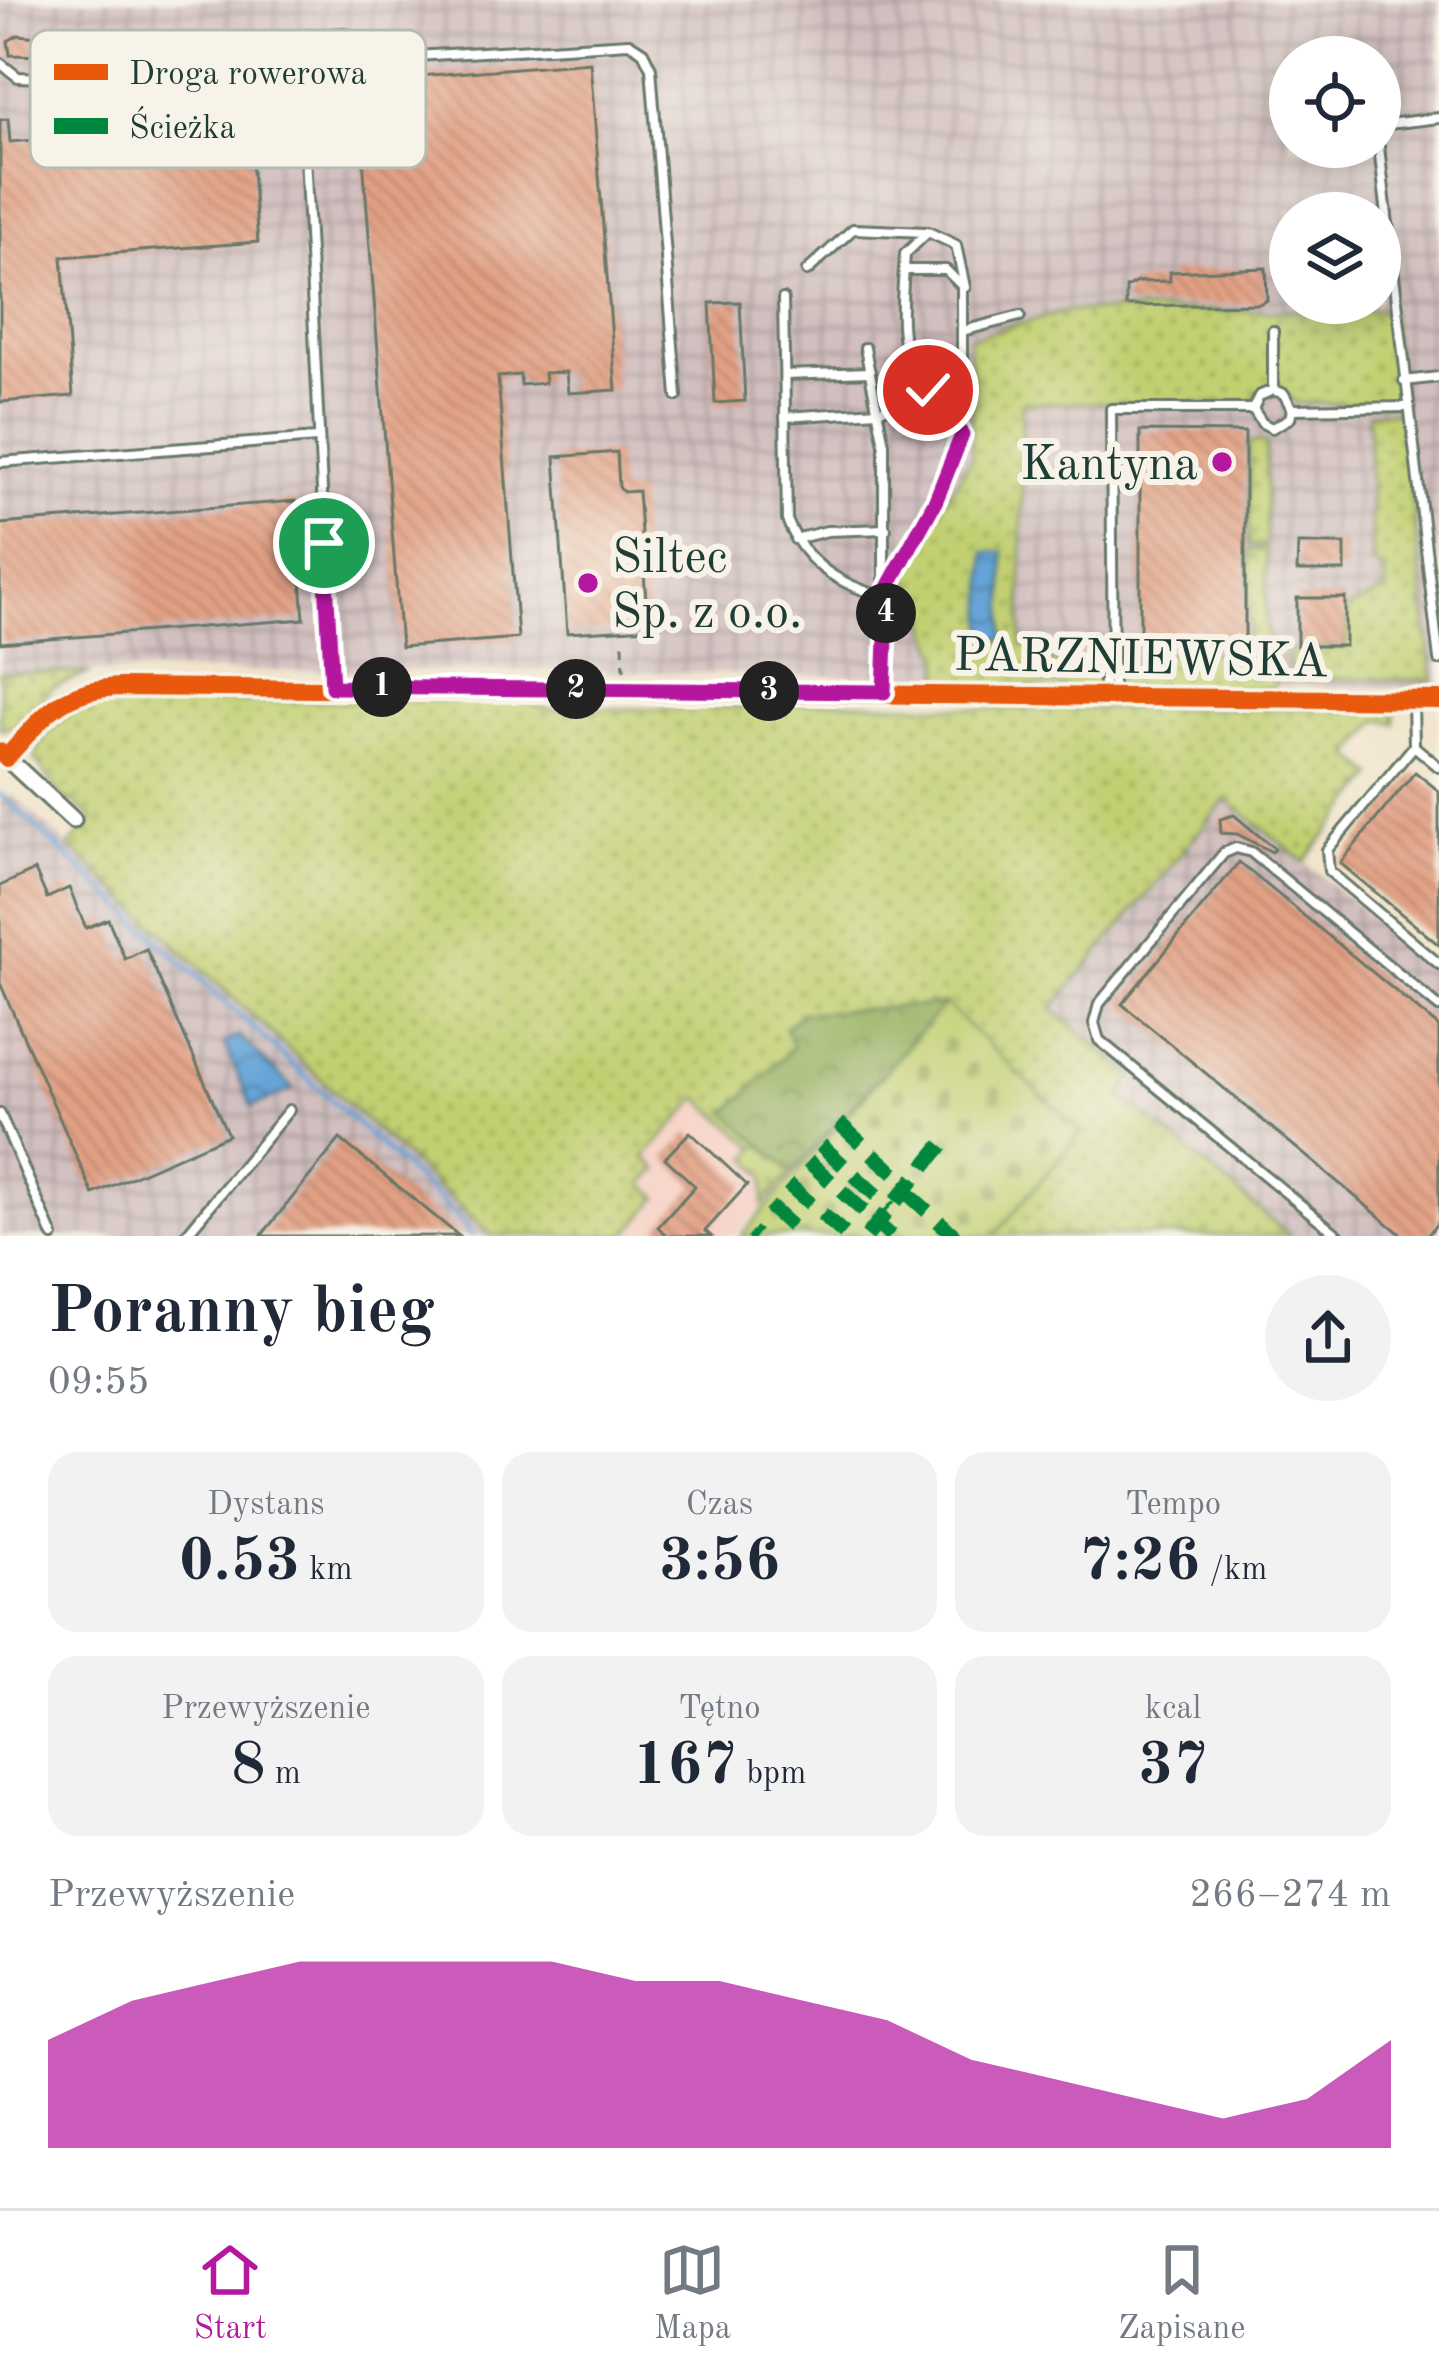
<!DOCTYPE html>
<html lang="pl">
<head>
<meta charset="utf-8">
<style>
  body { margin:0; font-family:"Old Standard TT",serif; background:#f2f2f3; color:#1f2937; height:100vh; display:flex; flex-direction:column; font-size:45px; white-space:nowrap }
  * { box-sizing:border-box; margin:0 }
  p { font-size:39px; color:#747a83 }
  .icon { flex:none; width:66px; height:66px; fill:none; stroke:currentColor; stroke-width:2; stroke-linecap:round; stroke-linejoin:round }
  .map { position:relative; height:1236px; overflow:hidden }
  .panel { display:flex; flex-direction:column; background:#fff; flex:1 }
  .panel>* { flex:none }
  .fabs { position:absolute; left:1269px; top:36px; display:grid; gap:24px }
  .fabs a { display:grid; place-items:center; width:132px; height:132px; border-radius:50%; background:#fff; box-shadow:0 6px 30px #0003; font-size:60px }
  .pin { position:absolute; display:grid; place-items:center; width:102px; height:102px; color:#fff; margin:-51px; border:6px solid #fff; border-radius:50%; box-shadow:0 3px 12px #0007 }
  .km { position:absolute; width:60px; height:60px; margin:-30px; border-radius:50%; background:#222; color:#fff; font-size:33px; line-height:60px; text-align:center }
  .round { display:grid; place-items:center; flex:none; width:126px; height:126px; border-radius:63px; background:#f2f2f3 }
  .overview { display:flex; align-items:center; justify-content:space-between; height:204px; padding:0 48px }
  h1 { font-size:66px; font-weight:700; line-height:90px }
  .metrics { display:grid; grid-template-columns:repeat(3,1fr); gap:18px; height:204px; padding:12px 48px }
  .metrics div { display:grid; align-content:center; border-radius:30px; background:#f2f2f3; text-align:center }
  .metrics b { font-size:60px; font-weight:700 }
  .metrics small { font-size:33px; font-weight:400 }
  .metrics p { font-size:33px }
  .chart { height:336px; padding:24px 48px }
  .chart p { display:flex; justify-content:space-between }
  .chart svg { width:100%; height:216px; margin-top:12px; fill:#b5179e; opacity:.7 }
  .menu { display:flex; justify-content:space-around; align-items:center; height:168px; border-top:3px solid #e0e1e3; background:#fff; font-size:33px; color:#747a83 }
  .menu a { display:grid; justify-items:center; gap:6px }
  .menu .on { color:#b5179e }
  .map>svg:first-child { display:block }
</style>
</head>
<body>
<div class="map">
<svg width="1439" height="1236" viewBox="0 0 1439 1236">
  <defs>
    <pattern id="industrial-grid" width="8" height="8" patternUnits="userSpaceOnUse" patternTransform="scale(3)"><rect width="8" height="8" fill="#d2bfbf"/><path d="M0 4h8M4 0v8" fill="none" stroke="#aa9c9c"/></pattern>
    <pattern id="grass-dots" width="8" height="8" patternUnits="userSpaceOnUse" patternTransform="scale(3)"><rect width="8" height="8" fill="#c2d072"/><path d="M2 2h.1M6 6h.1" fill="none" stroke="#9daa5e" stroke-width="1.8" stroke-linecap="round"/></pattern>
    <pattern id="forest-crowns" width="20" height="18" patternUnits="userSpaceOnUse" patternTransform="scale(3)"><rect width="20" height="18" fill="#99b264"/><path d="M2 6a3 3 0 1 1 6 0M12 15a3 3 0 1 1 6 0" fill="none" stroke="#7c9253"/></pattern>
    <pattern id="cemetery-stones" width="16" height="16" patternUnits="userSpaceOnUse" patternTransform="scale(3)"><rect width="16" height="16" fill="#c2d072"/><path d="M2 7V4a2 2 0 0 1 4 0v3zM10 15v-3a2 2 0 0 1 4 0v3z" fill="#9daa5e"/></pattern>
    <pattern id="water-waves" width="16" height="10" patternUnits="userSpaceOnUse" patternTransform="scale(3)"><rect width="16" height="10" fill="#66a4d8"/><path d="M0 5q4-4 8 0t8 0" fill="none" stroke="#5387b0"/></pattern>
    <pattern id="building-back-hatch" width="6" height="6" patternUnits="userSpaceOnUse" patternTransform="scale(3)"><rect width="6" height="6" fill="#e3a184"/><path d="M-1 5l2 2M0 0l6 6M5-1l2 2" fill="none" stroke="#b7846d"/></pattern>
  </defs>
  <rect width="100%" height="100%" fill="#f7f3e8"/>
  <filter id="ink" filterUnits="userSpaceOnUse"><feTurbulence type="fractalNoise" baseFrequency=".00833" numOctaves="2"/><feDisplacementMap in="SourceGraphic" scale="24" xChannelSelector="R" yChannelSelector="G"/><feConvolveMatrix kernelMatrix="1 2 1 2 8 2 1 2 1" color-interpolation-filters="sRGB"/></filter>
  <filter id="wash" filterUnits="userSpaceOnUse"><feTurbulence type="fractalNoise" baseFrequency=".004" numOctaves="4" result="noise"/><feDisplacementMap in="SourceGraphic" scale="48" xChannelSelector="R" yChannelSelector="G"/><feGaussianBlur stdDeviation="2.7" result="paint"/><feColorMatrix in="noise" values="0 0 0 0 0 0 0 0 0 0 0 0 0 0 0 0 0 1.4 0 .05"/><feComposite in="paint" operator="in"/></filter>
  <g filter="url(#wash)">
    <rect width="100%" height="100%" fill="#f1e5cc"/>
    <!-- built -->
    <path fill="#f7d1c6" d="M704,1092L792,1172L734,1236H616L645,1157Z"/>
    <!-- industrial -->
    <g fill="url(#industrial-grid)" fill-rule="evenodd">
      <path d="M0,0H1439V688L540,670L0,672ZM1290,57H1380V147H1290ZM1290,213H1380V303H1290Z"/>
      <path d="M13,795L491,1236H0V801Z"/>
      <path d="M1227,799L1439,973V1236H1291L1120,1094L1133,1076L1052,1009Z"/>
    </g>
    <!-- grass -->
    <g fill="url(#grass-dots)" stroke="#708653" stroke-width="3">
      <path d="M1068,311H1390L1401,399L1393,404L1296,403L1279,386L1265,387L1249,404L1022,403V646L1034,647L1035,662H1097L1101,675L1096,687L940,686L941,659L905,566L972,457L969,338Z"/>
      <path d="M1394,412L1403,421L1433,680L1289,678V655L1298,648H1346L1348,609L1387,590L1383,568L1372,564L1368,413Z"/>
      <rect x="1249" y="442" width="17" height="103"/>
      <path d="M1249,550H1266L1267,656L1277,657L1275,685L1270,689H1121L1113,674L1120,667H1147L1154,654L1249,653Z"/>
      <path d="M0,672L90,673L53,687L18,725L0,730Z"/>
      <path d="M518,700L550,709H707L834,701L993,709L1384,708L1395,713V724L1379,720L1351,756L1375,776L1304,862L1226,799L1052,1009L1134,1076L1121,1095L1291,1236H994L1081,1132L871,1011L801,1013L793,1047L728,1113L792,1172L763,1204L765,1177L749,1158L757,1148L699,1098L645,1157L658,1170L643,1184L659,1197L625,1236H491L69,846L93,820L71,800L67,803L35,760C40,734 71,709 96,702Z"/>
    </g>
    <!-- forest -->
    <path fill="url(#forest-crowns)" stroke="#5c784c" stroke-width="3" d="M945,1004L792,1172L727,1113L793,1047L785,1028L801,1013Z"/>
    <!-- cemetery -->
    <path fill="url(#cemetery-stones)" stroke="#708653" stroke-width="3" d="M945,1004L1081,1132L994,1236H741Z"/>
    <!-- water -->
    <g fill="url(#water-waves)" stroke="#427086" stroke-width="3">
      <path d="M985,552H1004L1005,638H985Z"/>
      <path d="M239,1036L294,1089L252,1107L224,1043Z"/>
    </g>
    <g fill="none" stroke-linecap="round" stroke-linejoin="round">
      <!-- stream -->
      <path stroke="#66a4d8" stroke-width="4.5" d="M0,794L461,1220L471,1236"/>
    </g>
    <g id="blocks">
      <!-- building -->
      <g fill="url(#building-back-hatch)">
        <path d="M18,35L48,38L49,56L10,55L8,41Z"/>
        <path d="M590,62L616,390L568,393L566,372L544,373L545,383L521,385L520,375L498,377L518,638L401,647L357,81Z"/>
        <path d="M95,112L97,136L248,124L258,242L62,257L73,396L0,402V120L8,119L10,142L73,137L71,114Z"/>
        <path d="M1266,268L1267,300L1259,304L1126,306V288L1137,282L1170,281V272Z"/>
        <path d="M740,302L745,401L715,403L710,303Z"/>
        <path d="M1140,431L1245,432V645H1140Z"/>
        <path d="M617,452L619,487L623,492L638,491L648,628L567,633L555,457Z"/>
        <path d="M295,501L304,619L0,643V524Z"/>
        <path d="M1298,544H1345V571H1297Z"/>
        <rect x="1297" y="598" width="48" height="48"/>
        <path d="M1415,772L1439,791V945L1340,863Z"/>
        <path d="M1234,815L1275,849L1272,852L1237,834L1221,833L1220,819Z"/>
        <path d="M1239,862L1439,1027V1221L1427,1236H1403L1122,1004Z"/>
        <path d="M35,870L47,898L69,888L86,928L108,919L125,959L146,949L228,1135L93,1194L0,983V886Z"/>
        <path d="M690,1132L747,1185L705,1231L711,1236H667L658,1227L695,1186L665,1158Z"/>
        <path d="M340,1139L459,1236H261Z"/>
      </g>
    </g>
  </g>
  <g filter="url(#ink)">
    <use href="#blocks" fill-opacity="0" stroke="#687869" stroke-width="3"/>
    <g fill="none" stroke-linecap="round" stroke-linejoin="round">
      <!-- lane casing -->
      <g stroke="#687869" stroke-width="14">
        <g id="lane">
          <path d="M299,37L332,687"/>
          <path d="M0,63L18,77L48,78L191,66L248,40L344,33L399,57L629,43L643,52L651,68L677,396"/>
          <path d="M1380,137L1388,124L1439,118"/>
          <path d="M1379,147L1439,660"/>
          <path d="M807,271L853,229L926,232"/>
          <path d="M783,299L787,520C806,566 841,585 887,598"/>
          <path d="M966,330L1020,316"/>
          <path d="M865,348L884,444V692"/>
          <path d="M785,375L870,372"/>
          <path d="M1404,381L1439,377"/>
          <path d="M1273,390V331"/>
          <path d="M1253,409L1259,396L1273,390L1284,394L1292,409"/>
          <path d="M785,417L878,411L928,390"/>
          <path d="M960,429C951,405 932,398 918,378C894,344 903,293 905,254L928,232L956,245L965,287"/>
          <path d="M0,462L317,438"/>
          <path d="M795,539L827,531L886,529"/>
          <path d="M888,588L936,500L962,435V286L946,270H904"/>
          <path d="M1104,695V657"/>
          <path d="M1113,695L1111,409H1253L1262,423L1272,428L1290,418L1292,409L1407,407"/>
          <path d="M1413,701L1414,746L1327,850L1329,871L1439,964"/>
          <path d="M1414,746L1439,767"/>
          <path d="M0,1114L53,1236"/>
          <path d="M185,1236L289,1110"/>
          <path d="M1339,1236L1099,1040L1094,1023L1099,1004L1224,853L1236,848L1251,852L1439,1007"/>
        </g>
      </g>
      <!-- street casing -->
      <g stroke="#687869" stroke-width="21">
        <g id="street">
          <path d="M0,752L73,820"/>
          <path d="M6,758C45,716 59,689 121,687L1439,700"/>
        </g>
      </g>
      <!-- path -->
      <path stroke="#687869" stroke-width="3" stroke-dasharray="9 9" stroke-linecap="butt" d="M623,644L624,674"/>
      <!-- lane -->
      <use href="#lane" stroke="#fff" stroke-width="8"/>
      <!-- street -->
      <use href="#street" stroke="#fff" stroke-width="15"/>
      <!-- quiet -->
      <g stroke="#00873e" stroke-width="15" stroke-dasharray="30 15" stroke-linecap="butt">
        <path d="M839,1123L908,1186"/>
        <path d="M821,1145L890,1208"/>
        <path d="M808,1161L891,1236"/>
        <path d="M788,1184L847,1236"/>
        <path d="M905,1191L955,1236"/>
        <path d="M769,1206L802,1236"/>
        <path d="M751,1232L756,1236"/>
        <path d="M867,1236L942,1145"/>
      </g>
      <!-- cycleway casing -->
      <g stroke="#f7f3e8" stroke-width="26">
        <path id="cycleway" d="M0,752L6,758C45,716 59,689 121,687L1439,700"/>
      </g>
      <!-- cycleway -->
      <use href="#cycleway" stroke="#e8590c" stroke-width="18"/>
    </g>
  </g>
  <g fill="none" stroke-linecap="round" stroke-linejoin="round" filter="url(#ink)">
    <!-- route casing -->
    <g stroke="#fff" stroke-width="24">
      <path id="route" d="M324,543L332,687L884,692L888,587L936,500L962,435L946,404L928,390"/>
    </g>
    <!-- route -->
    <use href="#route" stroke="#b5179e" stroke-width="15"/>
  </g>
  <!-- markers -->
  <g fill="#b5179e" stroke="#f7f3e8" stroke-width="4.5">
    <circle cx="1222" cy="462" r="12"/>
    <circle cx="588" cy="583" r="12"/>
  </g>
  <g text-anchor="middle" stroke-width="12" stroke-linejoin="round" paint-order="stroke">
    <!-- poi labels -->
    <g font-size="48" fill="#1f3d34" stroke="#f7f3e8" text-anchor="end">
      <text x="1198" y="479">Kantyna</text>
      <text x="612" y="572" text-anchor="start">Siltec<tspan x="612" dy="55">Sp. z o.o.</tspan></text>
    </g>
    <!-- street labels -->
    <g font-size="48" fill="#1f3d34" stroke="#f7f3e8">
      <text transform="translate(1141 656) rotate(1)" y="17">PARZNIEWSKA</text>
    </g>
  </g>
  <!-- legend -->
  <rect x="30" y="30" width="396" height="138" rx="18" fill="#f7f3e8" stroke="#b6bcb2" stroke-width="3"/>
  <rect x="54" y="64" width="54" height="16" fill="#e8590c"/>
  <rect x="54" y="118" width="54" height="16" fill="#00873e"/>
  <g font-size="33" fill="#1f3d34">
    <text x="129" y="84">Droga rowerowa</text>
    <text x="129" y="138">Ścieżka</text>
  </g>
</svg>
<div class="fabs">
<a><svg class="icon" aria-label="locate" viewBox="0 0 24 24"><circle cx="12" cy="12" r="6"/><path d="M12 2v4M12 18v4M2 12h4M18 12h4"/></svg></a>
<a><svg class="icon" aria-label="layers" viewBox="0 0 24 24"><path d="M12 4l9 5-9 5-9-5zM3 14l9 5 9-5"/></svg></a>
</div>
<div class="pin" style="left:324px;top:543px;background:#1e9e55"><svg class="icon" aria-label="arrive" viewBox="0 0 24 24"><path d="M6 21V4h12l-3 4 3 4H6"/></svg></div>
<div class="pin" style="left:928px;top:390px;background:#d93025"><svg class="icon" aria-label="check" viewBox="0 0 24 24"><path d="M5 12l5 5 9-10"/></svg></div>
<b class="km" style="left:382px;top:687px">1</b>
<b class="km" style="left:576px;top:689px">2</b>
<b class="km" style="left:769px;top:691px">3</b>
<b class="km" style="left:886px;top:613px">4</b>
</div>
<section class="panel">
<div class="overview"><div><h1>Poranny bieg</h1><p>09:55</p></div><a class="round"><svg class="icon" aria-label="share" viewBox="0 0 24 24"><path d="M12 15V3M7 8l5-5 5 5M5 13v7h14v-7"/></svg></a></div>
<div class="metrics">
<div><p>Dystans</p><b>0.53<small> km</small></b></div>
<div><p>Czas</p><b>3:56</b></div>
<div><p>Tempo</p><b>7:26<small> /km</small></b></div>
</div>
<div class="metrics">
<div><p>Przewyższenie</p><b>8<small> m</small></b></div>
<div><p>Tętno</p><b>167<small> bpm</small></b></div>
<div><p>kcal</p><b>37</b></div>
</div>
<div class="chart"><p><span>Przewyższenie</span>266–274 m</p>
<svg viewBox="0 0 160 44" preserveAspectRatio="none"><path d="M0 44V22L10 14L20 10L30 6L40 6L50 6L60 6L70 10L80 10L90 14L100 18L110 26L120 30L130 34L140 38L150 34L160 22V44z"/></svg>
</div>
</section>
<nav class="menu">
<a class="on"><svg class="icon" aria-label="home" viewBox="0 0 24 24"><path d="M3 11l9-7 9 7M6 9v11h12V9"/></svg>Start</a>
<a><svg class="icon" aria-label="map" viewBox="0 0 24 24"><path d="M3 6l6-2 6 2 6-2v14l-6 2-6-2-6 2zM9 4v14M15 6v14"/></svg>Mapa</a>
<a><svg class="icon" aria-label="saved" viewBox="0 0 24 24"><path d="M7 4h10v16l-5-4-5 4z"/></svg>Zapisane</a>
</nav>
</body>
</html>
